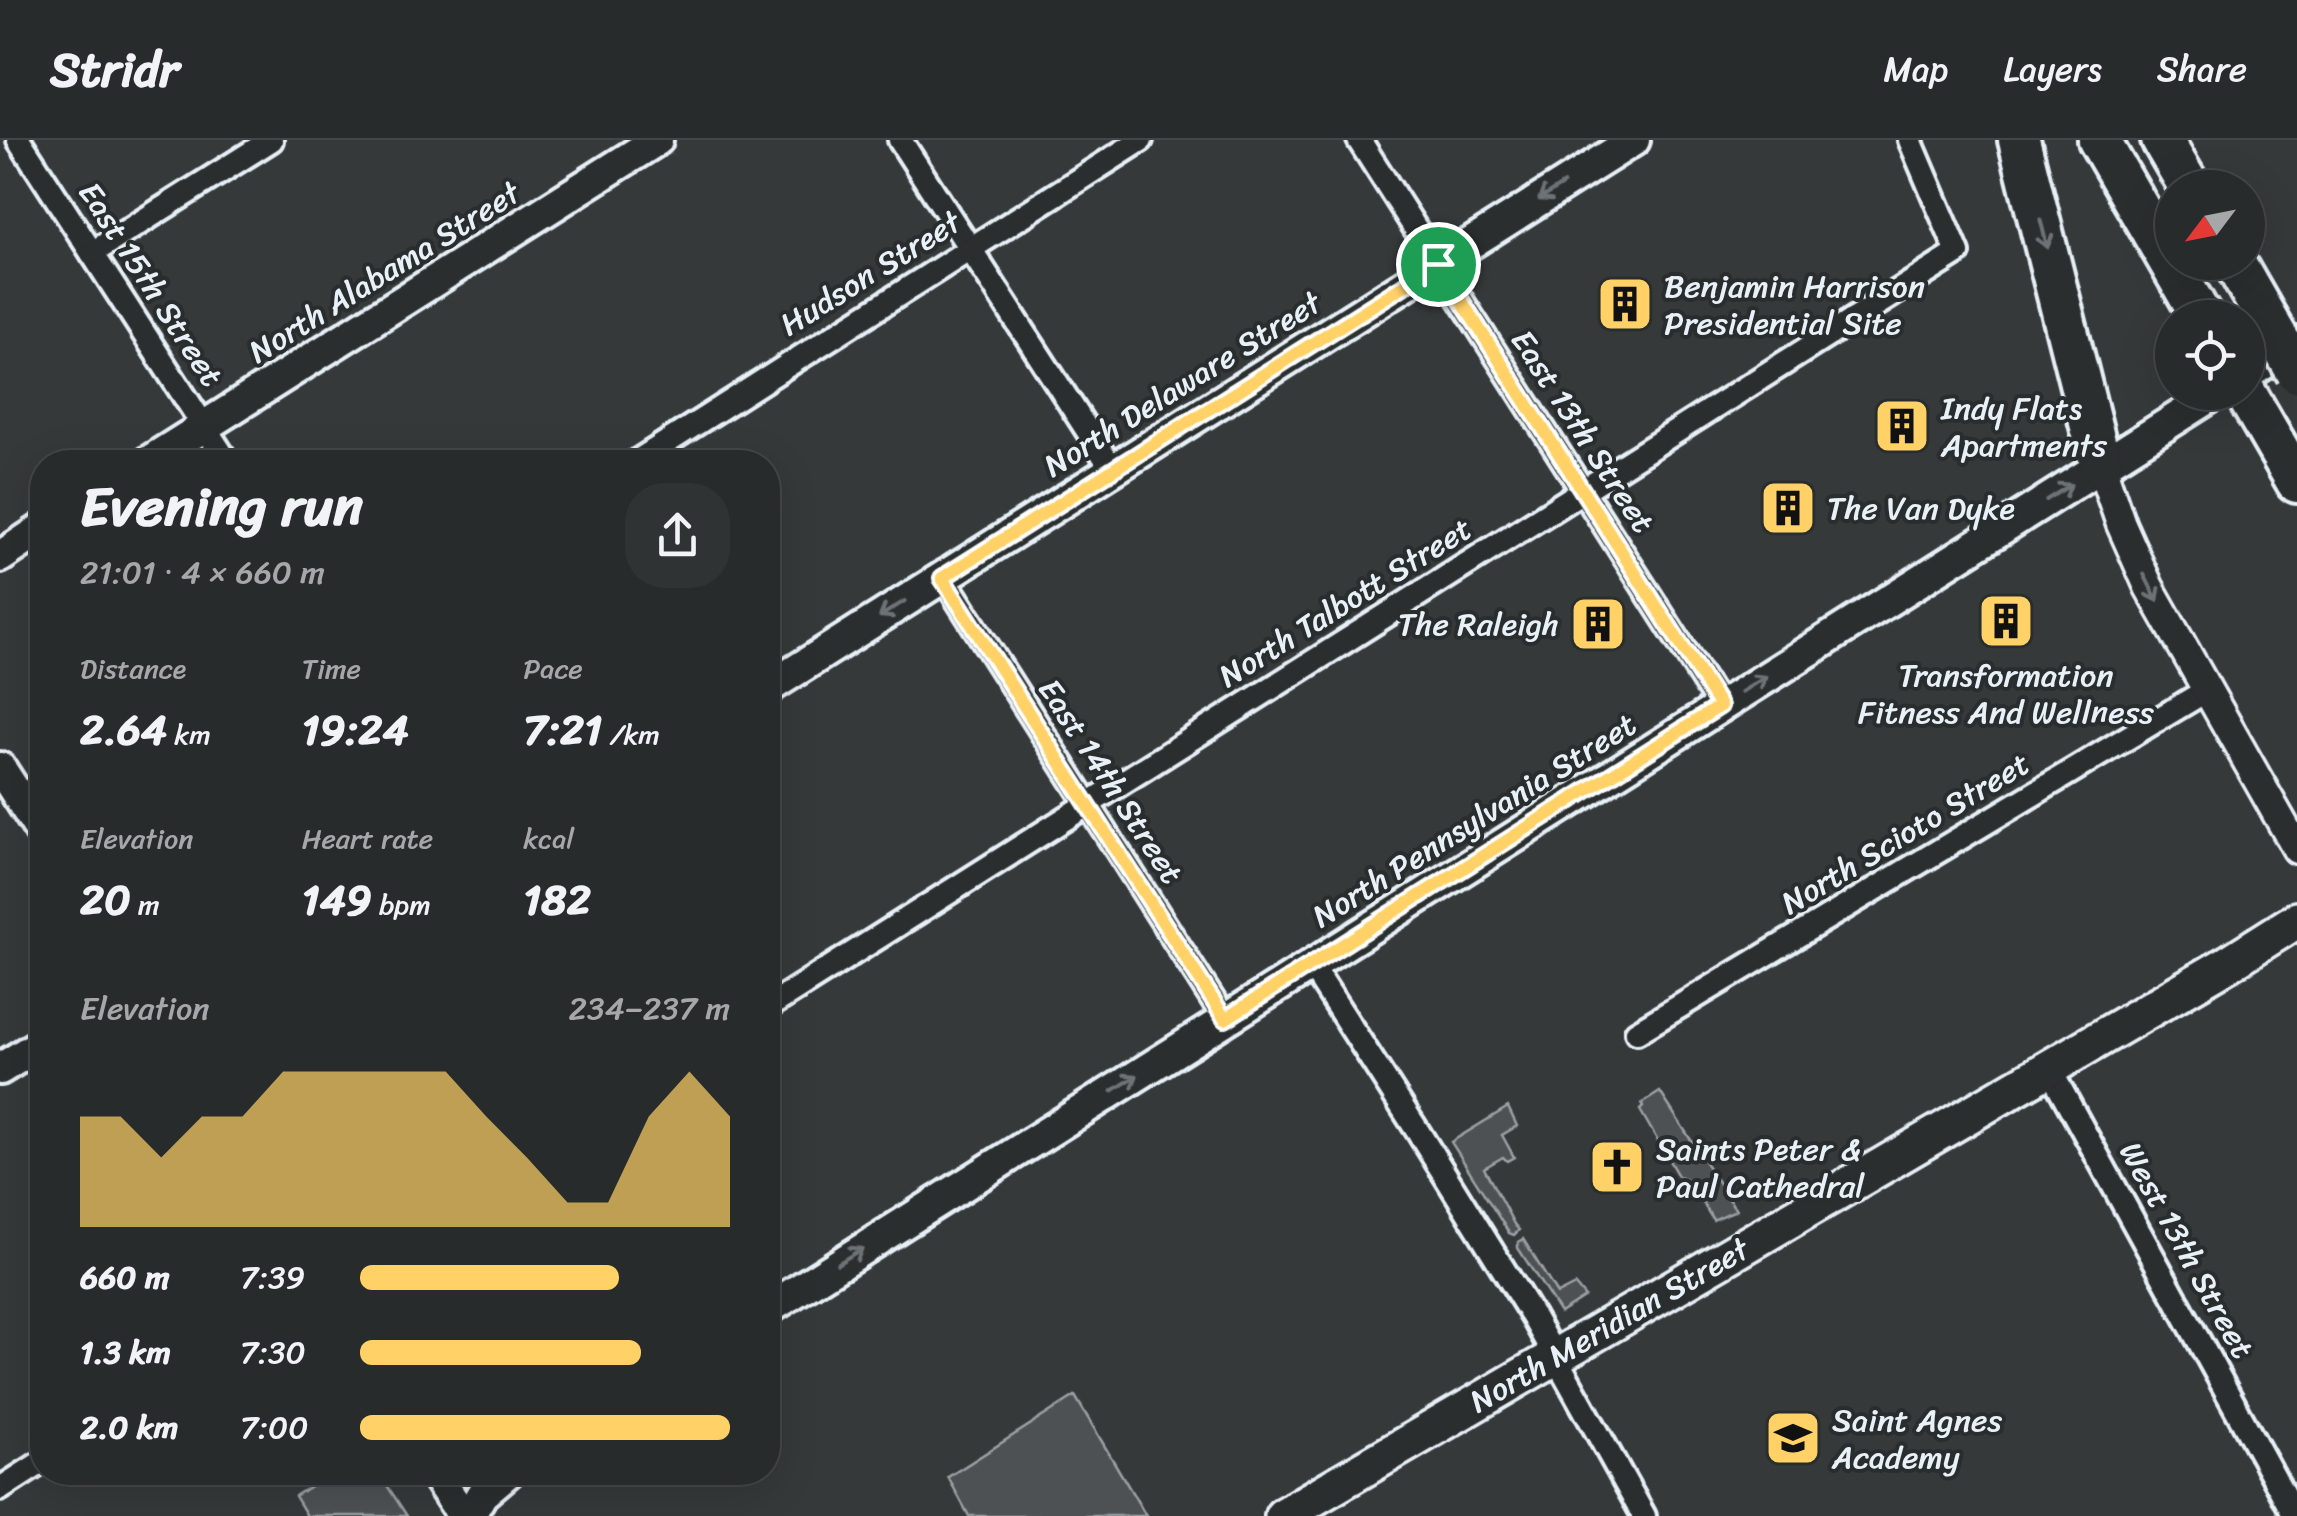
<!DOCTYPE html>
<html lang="en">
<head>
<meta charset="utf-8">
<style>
  body { margin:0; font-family:Sriracha,sans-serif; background:#303334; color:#f1f3f6; height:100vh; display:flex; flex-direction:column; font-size:38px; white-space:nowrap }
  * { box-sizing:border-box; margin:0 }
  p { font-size:32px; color:#a5a7a9 }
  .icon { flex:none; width:55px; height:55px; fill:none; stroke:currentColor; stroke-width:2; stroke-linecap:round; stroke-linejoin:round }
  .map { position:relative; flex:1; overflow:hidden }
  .drawer { position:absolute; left:30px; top:310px; width:750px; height:1035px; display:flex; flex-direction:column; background:#282b2c; border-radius:40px; box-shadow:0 10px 40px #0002,0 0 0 2px #444748 }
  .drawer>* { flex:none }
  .needle { width:65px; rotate:238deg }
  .tools { position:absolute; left:2155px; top:30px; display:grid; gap:20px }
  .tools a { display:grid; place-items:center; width:110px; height:110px; border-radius:50%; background:#282b2c; box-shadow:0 10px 40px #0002,0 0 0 2px #444748; font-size:50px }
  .pin { position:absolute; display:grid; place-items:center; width:85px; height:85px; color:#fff; margin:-42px; border:5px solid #fff; border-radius:50%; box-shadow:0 2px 10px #0007 }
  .round { display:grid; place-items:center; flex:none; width:105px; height:105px; border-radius:40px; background:#303334 }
  .headline { display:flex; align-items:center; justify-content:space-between; height:170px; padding:0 50px }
  h1 { font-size:55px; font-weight:800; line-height:75px }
  .stats { display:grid; grid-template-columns:repeat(3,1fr); gap:15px; height:170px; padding:10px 50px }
  .stats div { display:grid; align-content:center }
  .stats b { font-size:42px; font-weight:800 }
  .stats small { font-size:28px; font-weight:400 }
  .stats p { font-size:28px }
  .chart { height:280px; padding:20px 50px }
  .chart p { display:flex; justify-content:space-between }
  .chart svg { width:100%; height:180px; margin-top:10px; fill:#ffd166; opacity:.7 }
  ul { padding:0 50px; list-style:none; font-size:32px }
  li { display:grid; grid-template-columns:160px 120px 1fr; align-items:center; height:75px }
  li i { height:25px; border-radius:12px; background:#ffd166 }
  header { display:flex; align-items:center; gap:60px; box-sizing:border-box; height:140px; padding:0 50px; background:#282b2c; border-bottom:2px solid #444748 }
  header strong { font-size:48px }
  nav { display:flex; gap:55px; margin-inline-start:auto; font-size:35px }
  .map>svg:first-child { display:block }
</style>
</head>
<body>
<header>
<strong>Stridr</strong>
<nav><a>Map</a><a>Layers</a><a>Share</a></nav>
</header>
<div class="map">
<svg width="2297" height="1376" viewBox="0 0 2297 1376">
  <rect width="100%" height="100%" fill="#35393a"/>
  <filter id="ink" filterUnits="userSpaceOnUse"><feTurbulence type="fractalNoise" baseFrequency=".01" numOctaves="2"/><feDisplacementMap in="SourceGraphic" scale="20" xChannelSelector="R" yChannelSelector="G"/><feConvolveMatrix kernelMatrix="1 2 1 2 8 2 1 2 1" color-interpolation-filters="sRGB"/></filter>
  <g filter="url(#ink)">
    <!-- green -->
    <g fill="#4d5152" stroke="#9aa1a5" stroke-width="2.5">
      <path d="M1660,952L1736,1070L1713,1080L1690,1042L1678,1036L1640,970L1643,967L1641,964Z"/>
      <path d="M1508,967L1517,986L1502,995L1514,1017L1507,1021L1503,1017L1484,1028L1514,1084L1519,1090L1514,1095L1509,1093L1451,1002Z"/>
      <path d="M1523,1099L1557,1154L1575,1145L1585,1157L1560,1173L1518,1108V1102Z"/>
      <path d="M1075,1256L1146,1376H969L948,1337Z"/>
      <path d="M331,1333H379L407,1376H307L295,1356Z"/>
    </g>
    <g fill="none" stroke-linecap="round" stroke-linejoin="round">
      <!-- minor casing -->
      <g stroke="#e8f1f8" stroke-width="30">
        <g id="minor">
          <path d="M19,0L227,322"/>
          <path d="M900,0L1113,330"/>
          <path d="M1359,0L1720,566"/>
          <path d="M92,113L271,0"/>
          <path d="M636,322L1141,0"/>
          <path d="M943,437L1225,879"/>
          <path d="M1311,825L1417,990L1533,1177L1644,1376"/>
          <path d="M768,867L1958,113L1910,0"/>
          <path d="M1637,892L2207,550"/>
          <path d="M2049,928L2295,1376"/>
          <path d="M0,1349L42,1322"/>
        </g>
      </g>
      <!-- tertiary casing -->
      <g stroke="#e8f1f8" stroke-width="35">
        <path id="tertiary" d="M2101,326L2121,384L2149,447L2297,709"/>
      </g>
      <!-- secondary casing -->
      <g stroke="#e8f1f8" stroke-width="38">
        <g id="secondary">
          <path d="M2248,234L2297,202"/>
          <path d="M148,322L657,0"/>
          <path d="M0,417L42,389"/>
          <path d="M768,548L1634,0"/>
          <path d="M0,628L42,693"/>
          <path d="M0,929L42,903"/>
          <path d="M768,1169L2218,252"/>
          <path d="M434,1332L463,1376"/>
          <path d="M469,1376L482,1354L508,1332"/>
        </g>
      </g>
      <!-- primary casing -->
      <g stroke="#e8f1f8" stroke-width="42">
        <path id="primary" d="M1283,1376L2229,823L2297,780"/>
      </g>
      <!-- motorway casing -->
      <g stroke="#e8f1f8" stroke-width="48">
        <g id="motorway">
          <path d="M2019,0L2101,326"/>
          <path d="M2099,0L2202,178"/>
          <path d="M2162,0L2190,48"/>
          <path d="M2245,252L2297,342"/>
        </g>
      </g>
      <!-- minor -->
      <use href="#minor" stroke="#2a2d2e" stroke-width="22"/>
      <!-- tertiary -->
      <use href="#tertiary" stroke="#2a2d2e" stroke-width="28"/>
      <!-- secondary -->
      <use href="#secondary" stroke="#2a2d2e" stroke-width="30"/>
      <!-- primary -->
      <use href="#primary" stroke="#2a2d2e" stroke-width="35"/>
      <!-- motorway -->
      <use href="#motorway" stroke="#2a2d2e" stroke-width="40"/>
      <!-- motorway-bridge casing -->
      <g stroke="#e8f1f8" stroke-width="48" stroke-linecap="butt">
        <path id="motorway-bridge" d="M2234,122L2297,232"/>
      </g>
      <!-- motorway-bridge -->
      <use href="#motorway-bridge" stroke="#2a2d2e" stroke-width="40"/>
    </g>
    <!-- one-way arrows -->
    <defs><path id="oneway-shaft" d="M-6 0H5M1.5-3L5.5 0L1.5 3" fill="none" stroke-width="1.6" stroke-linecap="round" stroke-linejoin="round" transform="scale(2.5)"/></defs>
    <g stroke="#6c7275">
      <use href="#oneway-shaft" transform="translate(1551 52) rotate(148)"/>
      <use href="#oneway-shaft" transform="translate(2044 94) rotate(76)"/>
      <use href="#oneway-shaft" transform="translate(2059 352) rotate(-32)"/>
      <use href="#oneway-shaft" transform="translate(2151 448) rotate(63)"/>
      <use href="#oneway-shaft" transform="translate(892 469) rotate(148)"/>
      <use href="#oneway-shaft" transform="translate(1754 544) rotate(-32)"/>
      <use href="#oneway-shaft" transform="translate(1125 943) rotate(-32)"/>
      <use href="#oneway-shaft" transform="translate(850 1116) rotate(-32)"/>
    </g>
  </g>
  <g fill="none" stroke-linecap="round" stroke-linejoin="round" filter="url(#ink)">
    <!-- route casing -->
    <g stroke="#fff" stroke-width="20">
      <path id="route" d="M1438,124L1720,566L1225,879L942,438Z"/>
    </g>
    <!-- route -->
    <use href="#route" stroke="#ffd166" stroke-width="12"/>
  </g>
  <!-- icons -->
  <defs>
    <g id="building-square" transform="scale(2.875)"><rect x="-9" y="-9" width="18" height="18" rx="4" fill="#ffd166" stroke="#2a2d2e"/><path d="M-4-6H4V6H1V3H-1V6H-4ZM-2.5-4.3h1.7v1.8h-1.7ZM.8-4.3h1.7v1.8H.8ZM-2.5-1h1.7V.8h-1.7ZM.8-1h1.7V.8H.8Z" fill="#111"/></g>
    <g id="church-square" transform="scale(2.875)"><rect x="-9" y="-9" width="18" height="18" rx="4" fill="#ffd166" stroke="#2a2d2e"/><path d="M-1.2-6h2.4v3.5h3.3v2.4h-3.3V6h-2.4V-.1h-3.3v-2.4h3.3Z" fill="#111"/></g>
    <g id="school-square" transform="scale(2.875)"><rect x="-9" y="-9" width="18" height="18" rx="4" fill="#ffd166" stroke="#2a2d2e"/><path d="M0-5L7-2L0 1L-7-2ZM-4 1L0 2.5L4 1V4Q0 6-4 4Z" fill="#111"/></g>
  </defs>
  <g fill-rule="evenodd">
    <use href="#building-square" x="1625" y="164"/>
    <use href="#building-square" x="1902" y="286"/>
    <use href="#building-square" x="1788" y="368"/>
    <use href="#building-square" x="2006" y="481"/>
    <use href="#building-square" x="1598" y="484"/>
    <use href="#church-square" x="1617" y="1027"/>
    <use href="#school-square" x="1793" y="1298"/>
  </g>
  <g text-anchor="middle" stroke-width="8" stroke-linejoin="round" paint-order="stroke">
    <!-- street labels -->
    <g font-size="32" fill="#e8f1f8" stroke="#2a2d2e">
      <text transform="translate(384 132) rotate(-32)" y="11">North Alabama Street</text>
      <text transform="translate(870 133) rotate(-32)" y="11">Hudson Street</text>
      <text transform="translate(151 144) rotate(57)" y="11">East 15th Street</text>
      <text transform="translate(1182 244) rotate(-32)" y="11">North Delaware Street</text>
      <text transform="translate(1583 291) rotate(57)" y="11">East 13th Street</text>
      <text transform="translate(1345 462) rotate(-32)" y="11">North Talbott Street</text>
      <text transform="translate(1111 641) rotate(57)" y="11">East 14th Street</text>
      <text transform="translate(1474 680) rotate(-32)" y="11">North Pennsylvania Street</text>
      <text transform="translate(1905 693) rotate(-31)" y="11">North Scioto Street</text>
      <text transform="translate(2187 1110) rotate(61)" y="11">West 13th Street</text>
      <text transform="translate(1609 1185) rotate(-30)" y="11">North Meridian Street</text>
    </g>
    <!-- poi labels -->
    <g font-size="32" fill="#e8f1f8" stroke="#2a2d2e" text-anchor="start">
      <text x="1664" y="157">Benjamin Harrison<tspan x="1664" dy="37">Presidential Site</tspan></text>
      <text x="1941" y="279">Indy Flats<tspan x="1941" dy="37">Apartments</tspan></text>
      <text x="1827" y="379">The Van Dyke</text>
      <text x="1559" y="495" text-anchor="end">The Raleigh</text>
      <text x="2006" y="546" text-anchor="middle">Transformation<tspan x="2006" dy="37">Fitness And Wellness</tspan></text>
      <text x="1656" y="1020">Saints Peter &amp;<tspan x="1656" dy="37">Paul Cathedral</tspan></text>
      <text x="1832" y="1291">Saint Agnes<tspan x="1832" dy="37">Academy</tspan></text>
    </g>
  </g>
</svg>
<div class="tools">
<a><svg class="needle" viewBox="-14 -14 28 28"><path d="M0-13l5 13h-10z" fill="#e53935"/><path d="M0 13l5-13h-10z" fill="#a5a7a9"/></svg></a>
<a><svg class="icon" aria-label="locate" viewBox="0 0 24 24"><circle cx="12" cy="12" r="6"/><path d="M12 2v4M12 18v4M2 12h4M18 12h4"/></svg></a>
</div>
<div class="pin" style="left:1438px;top:124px;background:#1e9e55"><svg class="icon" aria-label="arrive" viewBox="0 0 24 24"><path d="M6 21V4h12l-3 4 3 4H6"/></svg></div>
<section class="drawer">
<div class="headline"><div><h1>Evening run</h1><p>21:01 · 4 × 660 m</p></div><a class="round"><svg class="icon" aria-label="share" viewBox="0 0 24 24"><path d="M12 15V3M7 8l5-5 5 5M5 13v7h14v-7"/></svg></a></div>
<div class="stats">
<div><p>Distance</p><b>2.64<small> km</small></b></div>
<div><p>Time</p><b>19:24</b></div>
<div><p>Pace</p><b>7:21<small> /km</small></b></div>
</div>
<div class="stats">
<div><p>Elevation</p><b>20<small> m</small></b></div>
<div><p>Heart rate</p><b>149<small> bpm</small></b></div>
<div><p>kcal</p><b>182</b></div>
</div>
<div class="chart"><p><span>Elevation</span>234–237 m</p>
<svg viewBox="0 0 160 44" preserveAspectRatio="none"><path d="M0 44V17L10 17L20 27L30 17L40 17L50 6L60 6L70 6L80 6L90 6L100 17L110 27L120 38L130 38L140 17L150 6L160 17V44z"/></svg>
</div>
<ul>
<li><b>660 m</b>7:39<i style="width:70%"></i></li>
<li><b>1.3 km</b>7:30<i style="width:76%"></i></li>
<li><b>2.0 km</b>7:00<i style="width:100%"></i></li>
</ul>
</section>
</div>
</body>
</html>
